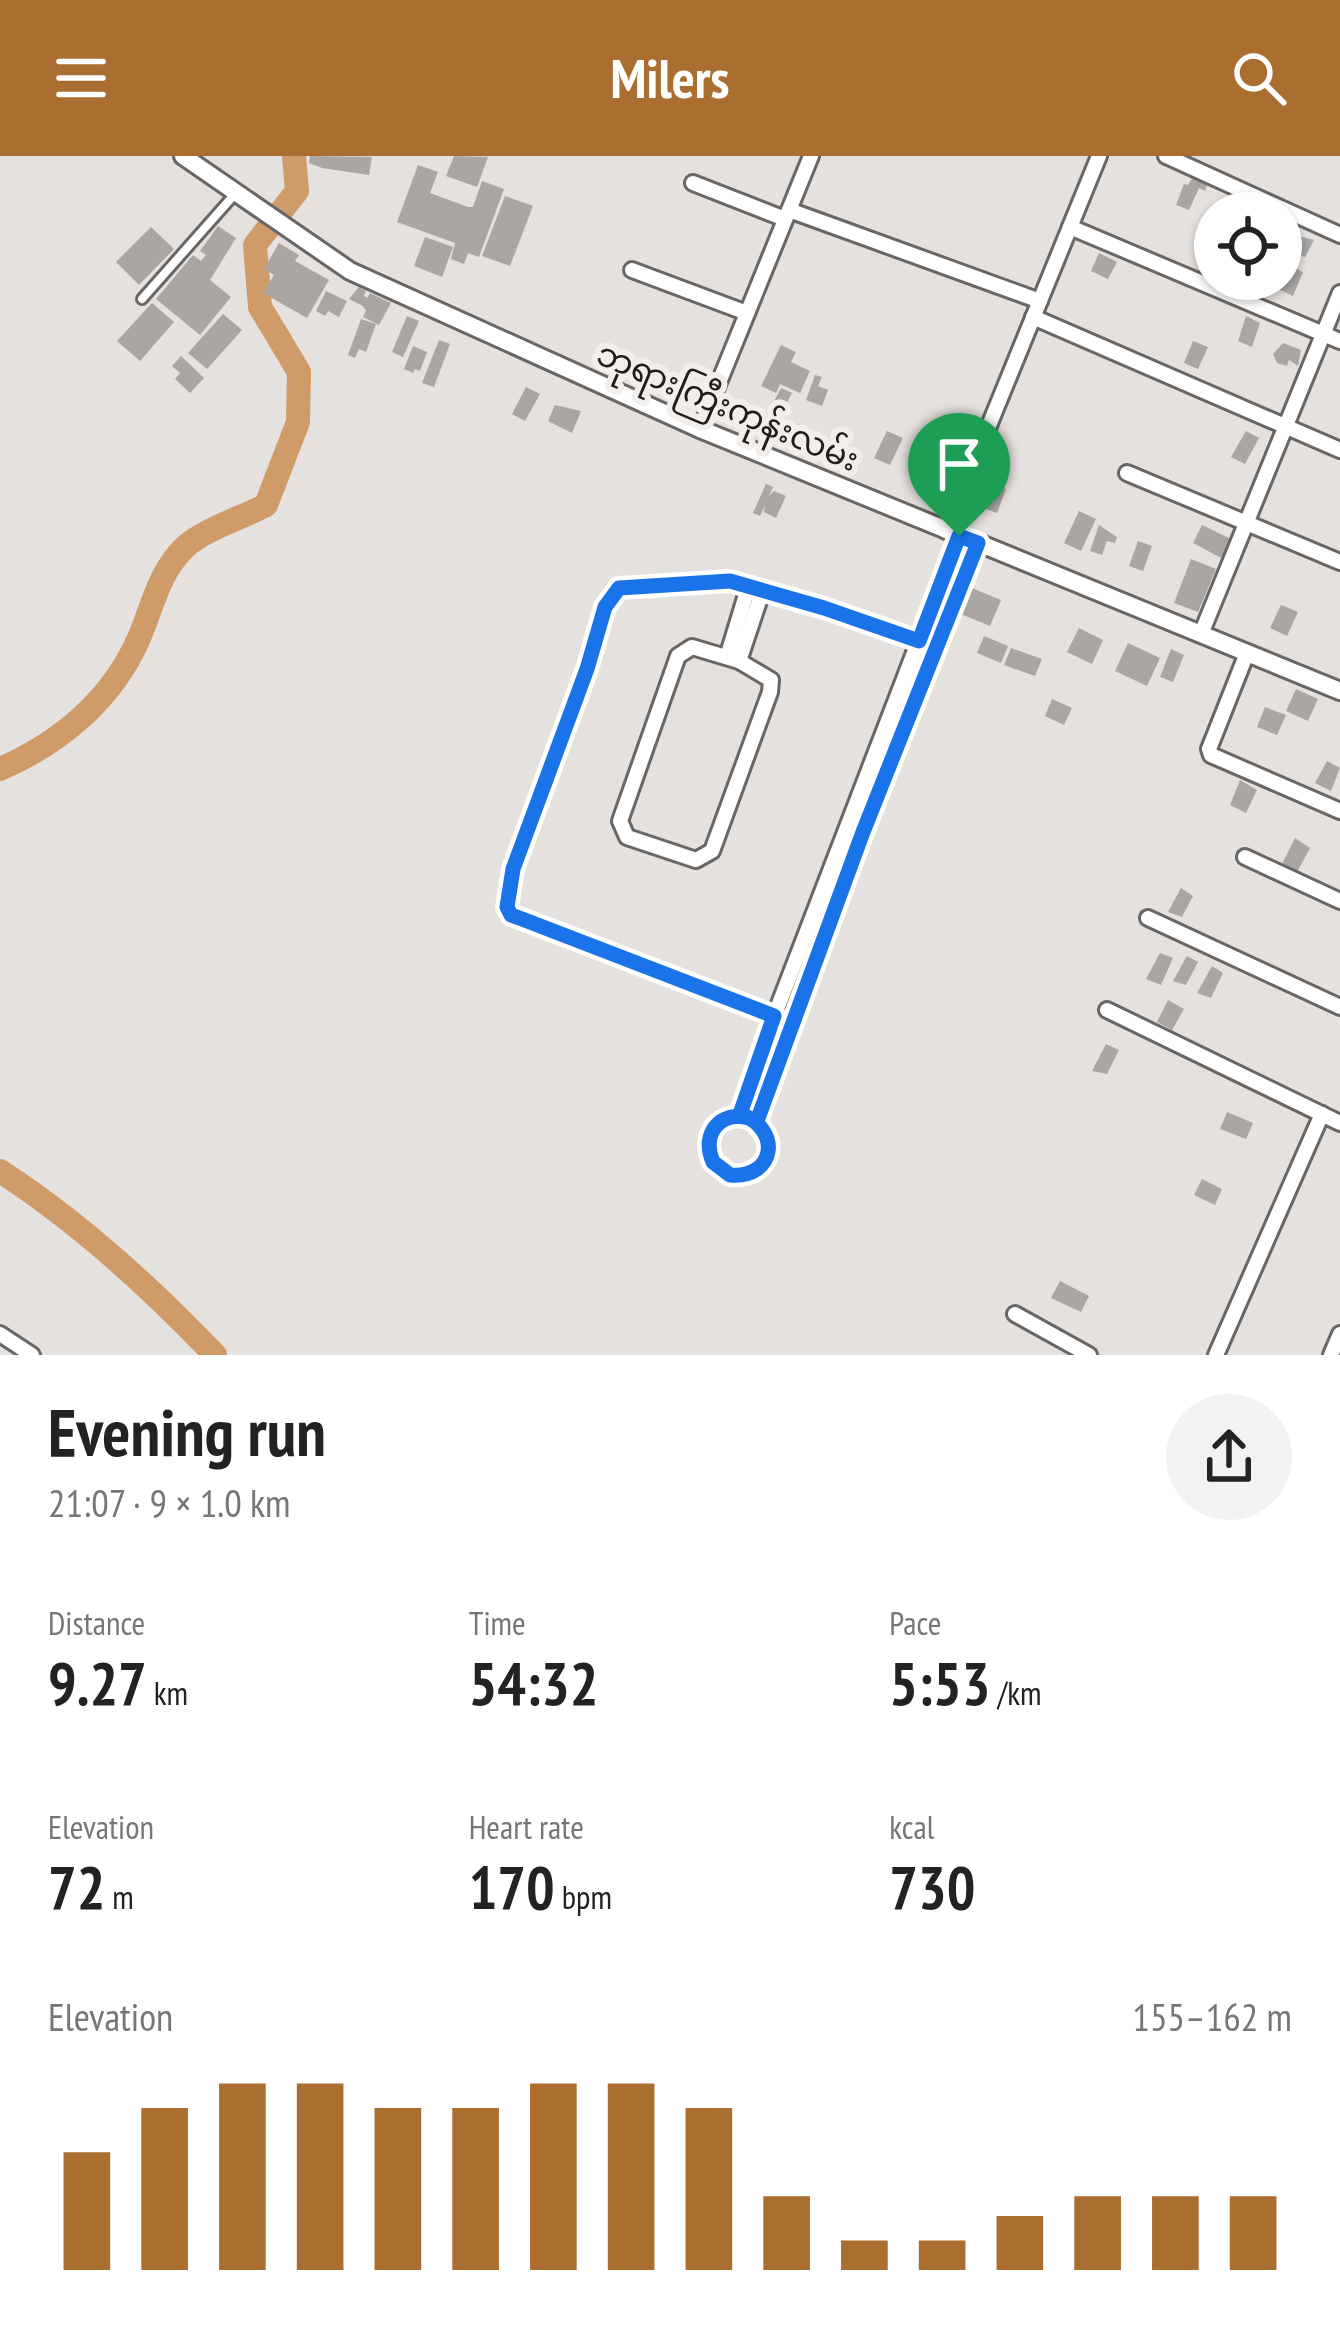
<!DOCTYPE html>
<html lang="en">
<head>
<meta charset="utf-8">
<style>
  body { margin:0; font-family:"PT Sans Narrow","Noto Sans Myanmar",sans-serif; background:#f2f2f2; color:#222; height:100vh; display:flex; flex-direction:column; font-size:45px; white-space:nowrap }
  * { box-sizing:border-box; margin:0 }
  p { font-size:39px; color:#767676 }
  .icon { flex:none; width:66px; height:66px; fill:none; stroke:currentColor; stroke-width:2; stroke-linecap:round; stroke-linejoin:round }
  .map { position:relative; height:1199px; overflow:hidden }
  .drawer { display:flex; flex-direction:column; background:#fff; flex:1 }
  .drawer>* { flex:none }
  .controls { position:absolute; left:1194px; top:36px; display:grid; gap:24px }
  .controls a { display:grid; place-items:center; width:108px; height:108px; border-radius:50%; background:#fff; box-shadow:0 3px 9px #0004; font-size:60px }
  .pin { position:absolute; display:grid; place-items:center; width:102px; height:102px; color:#fff; margin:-123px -51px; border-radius:50% 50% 50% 0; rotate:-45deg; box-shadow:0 0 12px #0007 }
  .pin .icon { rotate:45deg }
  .round { display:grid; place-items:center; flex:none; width:126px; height:126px; border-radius:63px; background:#f2f2f2 }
  .headline { display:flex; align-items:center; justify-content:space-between; height:204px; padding:0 48px }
  h1 { font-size:66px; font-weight:600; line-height:90px }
  .figures { display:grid; grid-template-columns:repeat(3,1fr); gap:18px; height:204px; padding:12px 48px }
  .figures div { display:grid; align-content:center }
  .figures b { font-size:60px; font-weight:600 }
  .figures small { font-size:33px; font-weight:400 }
  .figures p { font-size:33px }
  .chart { height:336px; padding:24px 48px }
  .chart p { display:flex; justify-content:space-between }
  .chart svg { width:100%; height:216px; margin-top:12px; stroke:#aa6f30; stroke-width:6 }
  header { display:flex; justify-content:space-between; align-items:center; height:156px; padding:0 48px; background:#aa6f30; color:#fff; font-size:54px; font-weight:600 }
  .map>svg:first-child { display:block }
</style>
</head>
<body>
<header><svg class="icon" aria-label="menu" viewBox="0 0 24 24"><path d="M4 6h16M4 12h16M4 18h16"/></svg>Milers<svg class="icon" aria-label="search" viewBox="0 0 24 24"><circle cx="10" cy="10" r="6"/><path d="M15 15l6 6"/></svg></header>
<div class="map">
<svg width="1340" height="1199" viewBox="0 0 1340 1199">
  <rect width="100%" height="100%" fill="#e4e1de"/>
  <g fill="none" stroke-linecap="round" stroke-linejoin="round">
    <!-- river -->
    <g stroke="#cf9b69" stroke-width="24">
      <path d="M0,613C60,587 112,544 139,482C153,450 158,418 184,392C204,373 242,362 266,349L298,266L299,216L260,151L255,89L297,35L294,0"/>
      <path d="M0,1015C79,1066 150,1131 215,1199"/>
    </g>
  </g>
  <!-- building -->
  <g fill="#a9a6a3">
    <path d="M310,0L372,1L369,19L322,12L309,7Z"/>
    <path d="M454,0L488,1L477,31L446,20Z"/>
    <path d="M418,9L438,16L430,37L468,51H473L482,25L504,33L479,101L468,97L464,108L451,103L455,87L397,66Z"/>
    <path d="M1193,21L1208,26L1205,35L1199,32L1189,54L1176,49L1184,28L1188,29Z"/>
    <path d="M505,40L533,50L510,110L482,100Z"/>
    <path d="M218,70L236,82L210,124L231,141L200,179L156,143L193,99L201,105L206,99L200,95Z"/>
    <path d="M151,71L174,93L139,129L116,106Z"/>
    <path d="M1294,79L1314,84L1305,101L1288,96Z"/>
    <path d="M425,81L453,91L442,121L414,110Z"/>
    <path d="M279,87L299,99L295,105L329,124L307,162L263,137L274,119L264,113Z"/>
    <path d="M1099,97L1117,106L1108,123L1091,115Z"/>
    <path d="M1287,107L1303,116L1293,140L1274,131Z"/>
    <path d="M359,131L366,135L364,140L367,142L370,137L391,147L379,169L363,161L366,155L363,150L349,143Z"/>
    <path d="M326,135L347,145L339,161L328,155L325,160L316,155Z"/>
    <path d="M152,147L174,166L140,205L117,185Z"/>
    <path d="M223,158L242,174L207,213L188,197Z"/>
    <path d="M407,160L419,165L403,201L392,196Z"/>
    <path d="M1246,160L1260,167L1252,191L1238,185Z"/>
    <path d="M361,163L376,168L366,196L359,193L355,202L348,199Z"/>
    <path d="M439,184L450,188L434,231L422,227Z"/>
    <path d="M1193,185L1208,191L1198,213L1184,207Z"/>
    <path d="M1283,187L1301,194L1298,210L1289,204L1287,210L1277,207L1273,198Z"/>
    <path d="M781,189L796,196L791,206L810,215L800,237L780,228L776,237L761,230Z"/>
    <path d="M413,190L427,196L420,215L415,213L413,217L404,213Z"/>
    <path d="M181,200L204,222L190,237L175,223L180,217L172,210Z"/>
    <path d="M815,219L822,221L818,230L828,234L822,250L806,244Z"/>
    <path d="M526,231L540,238L525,265L512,258Z"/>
    <path d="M781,232L792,237L774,272L763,266Z"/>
    <path d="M555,249L581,255L572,277L548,265Z"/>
    <path d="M887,275L903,282L890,309L874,302Z"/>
    <path d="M1246,275L1259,282L1245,308L1231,301Z"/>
    <path d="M766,328L773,331L769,340L774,335L786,340L776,362L764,356L765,349L760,360L753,357Z"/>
    <path d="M992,328L1006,333L997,357L983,352Z"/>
    <path d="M1079,355L1096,363L1081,395L1064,387Z"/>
    <path d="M1099,369L1117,381L1115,387L1107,385L1102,399L1090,395Z"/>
    <path d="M1202,369L1231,383L1221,402L1193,387Z"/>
    <path d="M1138,385L1152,390L1143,415L1129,410Z"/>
    <path d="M1191,403L1216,413L1198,456L1174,447Z"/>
    <path d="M962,428L1001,444L990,470L951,454Z"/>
    <path d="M1281,449L1298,456L1287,480L1270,472Z"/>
    <path d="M1079,472L1103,484L1092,508L1067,496Z"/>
    <path d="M984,480L1008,490L1001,507L977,497Z"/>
    <path d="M1128,487L1160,502L1147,530L1115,515Z"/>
    <path d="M1011,492L1042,503L1035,520L1004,509Z"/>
    <path d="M1171,493L1184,499L1173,526L1160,521Z"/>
    <path d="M1296,533L1318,543L1308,565L1286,555Z"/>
    <path d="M1052,543L1072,552L1064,569L1045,560Z"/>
    <path d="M1265,551L1286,559L1277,579L1257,571Z"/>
    <path d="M1327,605L1340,612L1331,635L1315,627Z"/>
    <path d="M1240,624L1257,634L1246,657L1230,649Z"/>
    <path d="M1295,682L1310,692L1296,718L1281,710Z"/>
    <path d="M1181,732L1193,740L1182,761L1168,756Z"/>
    <path d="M1160,797L1173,802L1161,829L1146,823Z"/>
    <path d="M1187,800L1198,806L1186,829L1173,825Z"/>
    <path d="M1212,810L1223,817L1211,842L1197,837Z"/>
    <path d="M1168,844L1184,853L1172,874L1157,866Z"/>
    <path d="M1106,888L1119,894L1107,918L1092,915Z"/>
    <path d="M1227,956L1253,967L1246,983L1220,973Z"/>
    <path d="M1202,1023L1222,1033L1215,1049L1194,1039Z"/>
    <path d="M1060,1125L1089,1140L1081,1156L1051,1142Z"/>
  </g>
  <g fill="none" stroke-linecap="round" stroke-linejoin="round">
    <!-- service casing -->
    <g stroke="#696664" stroke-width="14">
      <path id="service" d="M142,143L234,39"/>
    </g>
    <!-- minor casing -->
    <g stroke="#696664" stroke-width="20">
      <g id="minor">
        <path d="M1166,0L1340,79"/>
        <path d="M693,27L785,63"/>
        <path d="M789,54L1040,145"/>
        <path d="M1070,71L1340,185"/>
        <path d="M632,114L747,157"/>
        <path d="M1033,161L1340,294"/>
        <path d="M700,273L811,0"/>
        <path d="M1127,317L1340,406"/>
        <path d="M946,375L1099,0"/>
        <path d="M1201,478L1340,137"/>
        <path d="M692,491L739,505L771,524L770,536L712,695L696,704L627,681L620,665L678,500Z"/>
        <path d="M1247,497L1209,593L1211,599L1340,655"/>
        <path d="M727,501L749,429"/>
        <path d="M739,505L763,433"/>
        <path d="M1245,701L1340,745"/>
        <path d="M1148,762L1340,851"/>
        <path d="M1107,854L1340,967"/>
        <path d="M774,860L522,763L511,759L507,751L513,713L587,513L605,451L619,432L730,425L824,452L934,492"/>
        <circle cx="738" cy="989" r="30"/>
        <path d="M740,959L757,905L959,380"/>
        <path d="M757,965L863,675L978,387"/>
        <path d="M1015,1158L1089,1199"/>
        <path d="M0,1178L32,1199"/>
        <path d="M1216,1199L1322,958"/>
        <path d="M1331,1199L1340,1178"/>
      </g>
    </g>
    <!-- tertiary casing -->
    <g stroke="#696664" stroke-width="22">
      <path id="tertiary" d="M183,0L350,115L700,273L1340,535"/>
    </g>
    <!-- service -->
    <use href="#service" stroke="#fff" stroke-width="8"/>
    <!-- minor -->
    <use href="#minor" stroke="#fff" stroke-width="14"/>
    <!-- tertiary -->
    <use href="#tertiary" stroke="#fff" stroke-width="16"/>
  </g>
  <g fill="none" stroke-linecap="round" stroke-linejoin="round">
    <!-- route casing -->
    <g stroke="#fff" stroke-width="24">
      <path id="route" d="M959,380L919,485L824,452L730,425L619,432L605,451L587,513L513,713L507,751L511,759L522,763L774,860L740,958C783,973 775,1023 730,1019L713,1006C699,974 726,950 757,965L863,676L978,387L959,380"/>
    </g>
    <!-- route -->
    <use href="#route" stroke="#1a73e8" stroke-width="15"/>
  </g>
  <g text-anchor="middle" stroke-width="12" stroke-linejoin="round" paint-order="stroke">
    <!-- street labels -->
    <g font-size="33" fill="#1f1d1c" stroke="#f1eeeb">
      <text transform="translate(728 250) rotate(23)" y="12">ဘုရားကြီးကုန်းလမ်း</text>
    </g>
  </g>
</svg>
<div class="controls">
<a><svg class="icon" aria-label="locate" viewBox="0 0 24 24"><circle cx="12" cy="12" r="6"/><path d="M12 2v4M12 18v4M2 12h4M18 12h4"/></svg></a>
</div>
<div class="pin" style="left:959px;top:380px;background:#1e9e55"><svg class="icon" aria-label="arrive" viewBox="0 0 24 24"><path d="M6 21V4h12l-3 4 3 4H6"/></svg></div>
</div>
<section class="drawer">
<div class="headline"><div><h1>Evening run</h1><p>21:07 · 9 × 1.0 km</p></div><a class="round"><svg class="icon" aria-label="share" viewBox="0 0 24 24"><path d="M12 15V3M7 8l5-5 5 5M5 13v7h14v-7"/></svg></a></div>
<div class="figures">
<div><p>Distance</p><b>9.27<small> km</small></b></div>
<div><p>Time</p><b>54:32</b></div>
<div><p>Pace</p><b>5:53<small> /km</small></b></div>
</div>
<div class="figures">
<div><p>Elevation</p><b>72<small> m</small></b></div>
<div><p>Heart rate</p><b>170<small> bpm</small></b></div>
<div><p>kcal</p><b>730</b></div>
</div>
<div class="chart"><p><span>Elevation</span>155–162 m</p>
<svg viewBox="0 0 160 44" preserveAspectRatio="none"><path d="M5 44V20M15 44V11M25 44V6M35 44V6M45 44V11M55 44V11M65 44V6M75 44V6M85 44V11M95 44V29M105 44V38M115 44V38M125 44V33M135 44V29M145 44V29M155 44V29"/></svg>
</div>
</section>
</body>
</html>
